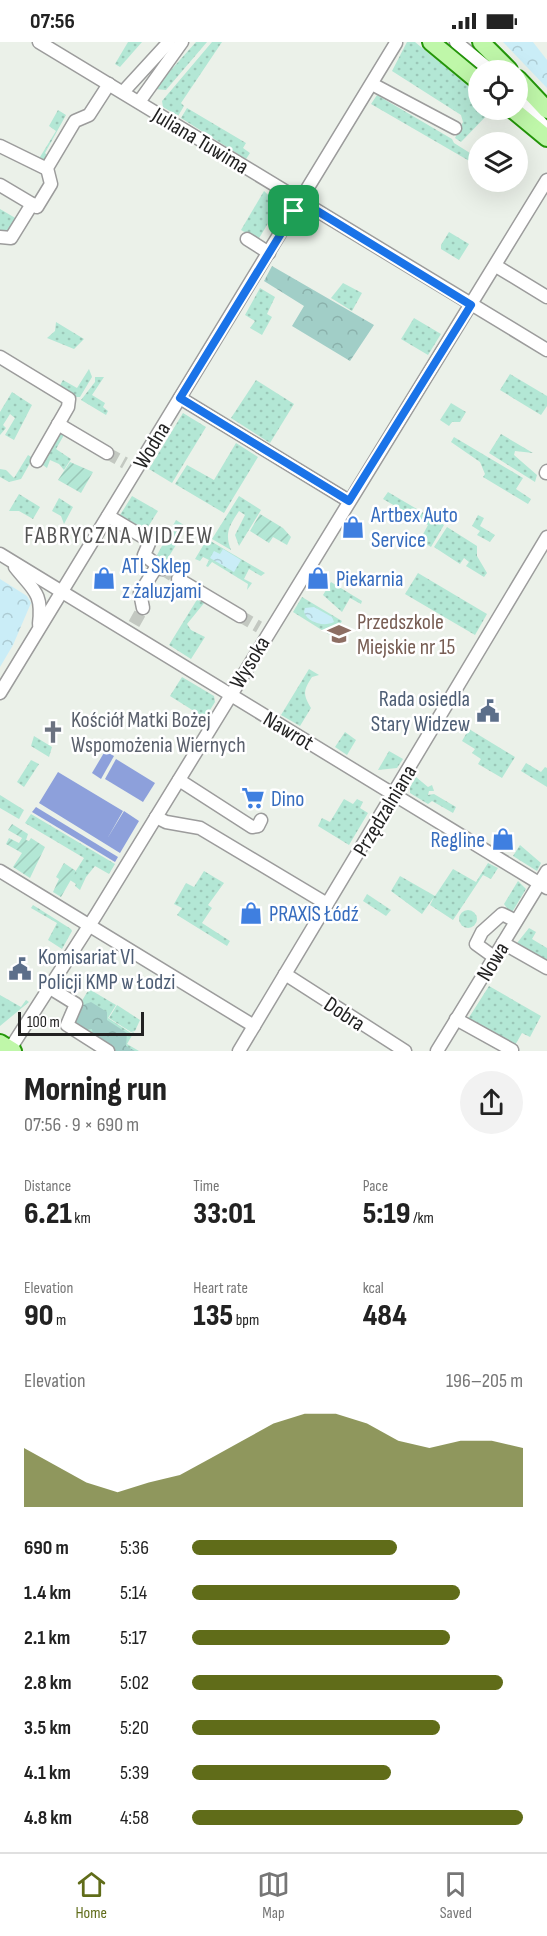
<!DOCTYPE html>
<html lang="en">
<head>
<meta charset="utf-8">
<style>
  body { margin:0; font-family:"Sofia Sans Condensed",sans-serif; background:#f2f2f2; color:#222; height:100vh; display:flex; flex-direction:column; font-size:22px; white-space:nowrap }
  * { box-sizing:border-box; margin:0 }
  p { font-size:20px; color:#767676 }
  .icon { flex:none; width:33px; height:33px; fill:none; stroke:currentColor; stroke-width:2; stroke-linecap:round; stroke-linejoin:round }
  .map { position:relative; height:1009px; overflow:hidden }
  .side { display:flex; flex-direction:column; background:#fff; flex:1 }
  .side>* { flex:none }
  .fabs { position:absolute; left:468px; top:18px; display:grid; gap:12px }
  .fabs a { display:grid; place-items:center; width:60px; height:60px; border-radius:50%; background:#fff; box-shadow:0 6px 24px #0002; font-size:30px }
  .scale { position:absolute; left:18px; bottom:15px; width:126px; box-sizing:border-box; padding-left:6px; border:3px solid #222; border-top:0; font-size:16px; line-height:21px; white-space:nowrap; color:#222; -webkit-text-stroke:4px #fff; paint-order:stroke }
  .pin { position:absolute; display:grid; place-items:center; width:51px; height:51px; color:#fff; margin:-26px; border-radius:12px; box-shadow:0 3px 9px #0006 }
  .round { display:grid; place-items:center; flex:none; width:63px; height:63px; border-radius:32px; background:#f2f2f2 }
  .summary { display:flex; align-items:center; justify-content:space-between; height:102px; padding:0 24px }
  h1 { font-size:33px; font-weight:800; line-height:45px }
  .stats { display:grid; grid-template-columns:repeat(3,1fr); gap:9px; height:102px; padding:6px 24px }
  .stats div { display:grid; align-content:center }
  .stats b { font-size:30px; font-weight:800 }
  .stats small { font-size:16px; font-weight:400 }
  .stats p { font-size:16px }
  .chart { height:168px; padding:12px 24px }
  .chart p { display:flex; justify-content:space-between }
  .chart svg { width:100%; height:108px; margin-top:6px; fill:#606c19; opacity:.7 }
  ul { padding:0 24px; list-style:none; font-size:20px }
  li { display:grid; grid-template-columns:96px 72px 1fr; align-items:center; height:45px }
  li i { height:15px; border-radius:8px; background:#606c19 }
  .status { display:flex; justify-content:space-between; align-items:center; height:42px; padding:0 30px; background:#fff; direction:ltr }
  .status svg { height:16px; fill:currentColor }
  .menu { display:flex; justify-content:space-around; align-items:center; height:84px; border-top:2px solid #e0e0e0; background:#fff; font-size:16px; color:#767676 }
  .menu a { display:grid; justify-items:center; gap:3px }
  .menu .on { color:#606c19 }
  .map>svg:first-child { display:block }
</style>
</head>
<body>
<div class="status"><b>07:56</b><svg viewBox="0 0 49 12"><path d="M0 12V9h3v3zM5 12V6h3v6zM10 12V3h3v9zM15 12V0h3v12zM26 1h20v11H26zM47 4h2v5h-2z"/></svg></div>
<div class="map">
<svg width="547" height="1009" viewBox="0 0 547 1009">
  <defs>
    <pattern id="grass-dots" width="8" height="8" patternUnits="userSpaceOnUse" patternTransform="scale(1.5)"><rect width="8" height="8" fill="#b3e7d5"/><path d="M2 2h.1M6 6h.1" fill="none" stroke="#9ac6b7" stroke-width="1.8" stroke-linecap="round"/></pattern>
    <pattern id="forest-crowns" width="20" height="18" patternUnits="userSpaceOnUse" patternTransform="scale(1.5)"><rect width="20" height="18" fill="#a1cec7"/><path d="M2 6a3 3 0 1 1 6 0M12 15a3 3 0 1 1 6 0" fill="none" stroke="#8ab1ab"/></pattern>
    <pattern id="park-crowns" width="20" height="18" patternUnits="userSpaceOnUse" patternTransform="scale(1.5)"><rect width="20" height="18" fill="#caedf7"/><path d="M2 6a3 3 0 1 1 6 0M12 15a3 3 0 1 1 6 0" fill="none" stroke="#adcbd3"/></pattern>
    <pattern id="garden-furrows" width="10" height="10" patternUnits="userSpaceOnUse" patternTransform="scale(1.5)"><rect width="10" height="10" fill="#b3e7d5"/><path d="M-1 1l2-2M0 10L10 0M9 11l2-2" fill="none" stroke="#9ac6b7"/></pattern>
  </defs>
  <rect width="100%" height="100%" fill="#ebf1e9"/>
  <!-- grass -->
  <g fill="url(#grass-dots)">
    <path d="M128,0H142L120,25L115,22Z"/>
    <path d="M196,0H207L166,48L154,47Z"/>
    <path d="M212,0H222L181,61L184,64L178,74L163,65L162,59Z"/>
    <path d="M407,0H415L478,52V68H492L461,100L455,96L463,80L461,73L392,29Z"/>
    <path d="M377,53L452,97L454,101L478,116V124L371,62Z"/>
    <path d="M187,66L246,101L243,106L250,111L246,117L181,76Z"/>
    <path d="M58,68L66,73L45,111L48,114L43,118L34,114L40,115L56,89L49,84Z"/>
    <path d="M264,149L279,163L258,198L241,188Z"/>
    <path d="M0,167L17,177L9,191L0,189Z"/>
    <path d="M449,190L469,202L459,218L441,207V203Z"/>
    <path d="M343,241L362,251L352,269L331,256Z"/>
    <path d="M260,246L275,255L267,272L272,275L262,293L250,286L255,279L245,273Z"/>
    <path d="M414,276L441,292L428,313L401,297Z"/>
    <path d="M56,280L84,297L74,307L47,296L55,289Z"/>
    <path d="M89,327L92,335L80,355H76L59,345L63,338L77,346Z"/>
    <path d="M510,332L547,354V364L541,373L500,348Z"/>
    <path d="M95,335H104L92,353L105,361L103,365L108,369L106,373L81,358L95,340Z"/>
    <path d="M256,338L294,362L270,401L231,376Z"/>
    <path d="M12,350L32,363L14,398L5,393L15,376L10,372L3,383L6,386L0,393V370Z"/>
    <path d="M451,361L466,370L460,380H452L449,384L440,378Z"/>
    <path d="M183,371L206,385L172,441L149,427Z"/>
    <path d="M62,390L75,397L64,393L56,407L71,417L64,428L59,422L50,418L47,426L40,421L58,391Z"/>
    <path d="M501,392L533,411L515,409L514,413L537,433L535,440L489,411Z"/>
    <path d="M454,395L523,436L516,447L531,457L528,462L483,435L485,432L480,420L451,400Z"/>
    <path d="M236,401L258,415L224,471L175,442L187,423L214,438Z"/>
    <path d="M28,413L33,416L21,437L9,440L0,435V427L6,428L14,436Z"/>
    <path d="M388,450L444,483L431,505L420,498L428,483L383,457Z"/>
    <path d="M19,452L40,465L33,477L19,469H9Z"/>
    <path d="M132,454L158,469L146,488L120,473Z"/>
    <path d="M239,454L261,468L239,504L235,493L245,473L239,469C230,483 224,491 231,508L212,497Z"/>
    <path d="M59,456L73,465L64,482L61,474L52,469Z"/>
    <path d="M478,473L484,476L480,484L495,493L490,500L477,493L480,489L472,484Z"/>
    <path d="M176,478L187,485L163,524L156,515Z"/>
    <path d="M447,485L477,504V514L487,531L484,535L466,524L469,520L464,516L460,522L434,505Z"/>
    <path d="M207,497L265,531L261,534L249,527L244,537L252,541L247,548L248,542L212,520L208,525L206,524L209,518L203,515L200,519L195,517Z"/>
    <path d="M418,531L487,572L475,593L405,552Z"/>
    <path d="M331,540L362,559L361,562L350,556L342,570L323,553Z"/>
    <path d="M302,555L342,579L333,595L293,570Z"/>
    <path d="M198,556L205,560L187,582L191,588L205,595L191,617L169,603Z"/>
    <path d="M309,627L319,633L312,635C303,649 303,652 311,666L300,684L281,673Z"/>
    <path d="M182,635L214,654L215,660L205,676L170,654Z"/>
    <path d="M469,687L515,715L502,736L478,722L481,717L472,711L475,707L462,699Z"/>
    <path d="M345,690L356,698L347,713L335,705Z"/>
    <path d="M34,694L52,705L49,715L31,704Z"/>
    <path d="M389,709L403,717L397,726L378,728Z"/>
    <path d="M31,718L39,722L24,745L17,740Z"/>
    <path d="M526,721L541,730L545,725L547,726V745L521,729Z"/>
    <path d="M416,735L428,745L432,743L434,749H429L428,753L434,752L456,765L453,771L432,759L428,762L410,751V745Z"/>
    <path d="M0,753L24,768L19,777L0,766Z"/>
    <path d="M344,757L353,762L357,757L363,760L360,766L368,771L349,803L318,784L322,776L330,780Z"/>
    <path d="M31,772L115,822L109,832L95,824L86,835L80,848L75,844L76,842L70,838L84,816L25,781Z"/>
    <path d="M520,803L541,821L537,829L513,814Z"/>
    <path d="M488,821L498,826L491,837L483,833L453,878L430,863L434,855L422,872L391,849L400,834L435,854L453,827L476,840Z"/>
    <path d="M204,829L224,841L208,863L212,866L202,881L230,899L227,904L177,873L182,866L174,862L186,841L194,845Z"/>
    <path d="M518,839L526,847L511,872L504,862Z"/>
    <path d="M367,852L391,868L386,874L363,859Z"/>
    <path d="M33,863L71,887L72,889L62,907L48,898L57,881L31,866Z"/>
    <circle cx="468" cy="877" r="9"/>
    <path d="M529,886L536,890L532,897L547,906V918L517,901Z"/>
    <path d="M489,944L541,974L530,995L522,991L514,1005L468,977Z"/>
    <path d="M89,947L116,963L108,976L131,991L134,990L127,1002L139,1009H113L74,985L71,977Z"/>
    <path d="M0,953L21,965L26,958L29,960L0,984Z"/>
    <path d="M117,963L140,978L135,989L131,990L109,976Z"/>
  </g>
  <!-- forest -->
  <g fill="url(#forest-crowns)">
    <path d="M272,224L374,283L350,319L292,284L304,264L264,239Z"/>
    <path d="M91,960L107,970V978L127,991L126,1004L135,1009H115L93,995L92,987L81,988L76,984V976L83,963Z"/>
  </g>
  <!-- park -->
  <g fill="url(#park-crowns)">
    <path d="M503,0H533L547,18V46Z"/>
    <path d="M223,507L241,518L234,530L210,516L214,509L220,512Z"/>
    <path d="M0,537L27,554L31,561L13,603L0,625Z"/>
    <path d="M314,565L332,575L334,580C324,585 308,581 304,570L305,566Z"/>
  </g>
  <!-- garden -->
  <g fill="url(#garden-furrows)">
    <path d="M70,420L93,430L81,451L58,438Z"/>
    <path d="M260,472L283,486L291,495L287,503L273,495L269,501L250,489Z"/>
    <path d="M12,782L28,792L26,798L29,799L31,796L45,805L30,836L13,825L22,811L6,802L9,796L19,801L22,796L8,788Z"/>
    <path d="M64,821L76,829L61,855L53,850L59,837L56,835Z"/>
  </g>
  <!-- pitch -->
  <g fill="#8da0db">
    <path d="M105,709L114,714L101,737L92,731Z"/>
    <path d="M116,717L155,741L143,760L105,737Z"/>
    <path d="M58,730L123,769L107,797L124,769L139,779L120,811L39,761Z"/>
    <path d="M36,765L118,815L115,820L32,770Z"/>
  </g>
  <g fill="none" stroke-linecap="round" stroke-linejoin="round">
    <!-- minor-tunnel -->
    <g stroke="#c3c8c1" stroke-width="12" stroke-dasharray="12 6" stroke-linecap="butt">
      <path d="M107,411L125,421"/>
      <path d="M162,527L178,537"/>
      <path d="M240,574L259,585"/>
      <path d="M134,582L143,566"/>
    </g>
    <!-- minor casing -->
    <g stroke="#9c9c9c" stroke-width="15">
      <g id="minor">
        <path d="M39,0L547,308"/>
        <path d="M456,0L490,28"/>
        <path d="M372,42L455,86"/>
        <path d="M123,50L169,0"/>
        <path d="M518,54L547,88"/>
        <path d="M139,60L182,0"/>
        <path d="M0,104L47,127"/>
        <path d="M0,143L32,162"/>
        <path d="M0,195L11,196L32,162L37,165L51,142L47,126L75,79L89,73L109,42"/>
        <path d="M247,197L269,211"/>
        <path d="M496,224L547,255"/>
        <path d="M0,315L69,357L68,365L37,419"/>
        <path d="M180,356L349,459"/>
        <path d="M58,382L107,411"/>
        <path d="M546,431L547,429"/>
        <path d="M108,474L150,499L144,513L162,527"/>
        <path d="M0,512L547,846"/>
        <path d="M15,525C33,548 43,550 39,582"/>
        <path d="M178,537L240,574"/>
        <path d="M143,566L140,551L157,524"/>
        <path d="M0,651L396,1"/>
        <path d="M179,738L252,785L258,784L261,778"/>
        <path d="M156,775L166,780L200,786L327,862"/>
        <path d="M0,829L254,984"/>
        <path d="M503,901L547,926"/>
        <path d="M494,915L476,902L482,890L502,872L516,879"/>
        <path d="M285,932L405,1009"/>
        <path d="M50,946L76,962L67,983L108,1009"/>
        <path d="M456,977L512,1008"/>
        <path d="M10,1007L96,873L547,138"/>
        <path d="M239,1009L547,495"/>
        <path d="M437,1009L547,829"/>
      </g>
    </g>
    <!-- major casing -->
    <g stroke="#24960a" stroke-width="20">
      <g id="major">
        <path d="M431,0L478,39"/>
        <path d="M481,0L509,28"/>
        <path d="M518,37L547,68"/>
        <path d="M513,68L547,96"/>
        <path d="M0,1001L13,1009"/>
      </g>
    </g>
    <!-- minor -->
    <use href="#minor" stroke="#fff" stroke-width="12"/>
    <!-- major -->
    <use href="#major" stroke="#bff7a9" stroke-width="16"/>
  </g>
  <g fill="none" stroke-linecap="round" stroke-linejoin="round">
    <!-- route casing -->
    <g stroke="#fff" stroke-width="12">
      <path id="route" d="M301,159L471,263L349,459L180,356Z"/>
    </g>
    <!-- route -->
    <use href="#route" stroke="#1a73e8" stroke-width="8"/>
  </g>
  <!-- icons -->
  <defs>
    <g id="shop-bare" transform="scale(1.8)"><path d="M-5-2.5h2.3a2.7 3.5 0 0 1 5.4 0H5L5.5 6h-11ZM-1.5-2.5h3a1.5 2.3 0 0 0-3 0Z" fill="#3f7fe0" stroke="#fff" stroke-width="2.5" paint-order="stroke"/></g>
    <g id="school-bare" transform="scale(1.8)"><path d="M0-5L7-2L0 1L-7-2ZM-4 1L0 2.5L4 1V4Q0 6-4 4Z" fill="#8d6e63" stroke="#fff" stroke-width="2.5" paint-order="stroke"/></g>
    <g id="civic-bare" transform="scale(1.8)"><path d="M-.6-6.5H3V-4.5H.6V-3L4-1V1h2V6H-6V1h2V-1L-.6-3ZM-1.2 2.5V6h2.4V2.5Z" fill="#5c6f8a" stroke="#fff" stroke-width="2.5" paint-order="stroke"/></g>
    <g id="church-bare" transform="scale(1.8)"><path d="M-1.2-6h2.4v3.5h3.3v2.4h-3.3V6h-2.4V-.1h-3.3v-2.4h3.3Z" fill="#6b7280" stroke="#fff" stroke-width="2.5" paint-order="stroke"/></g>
    <g id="supermarket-bare" transform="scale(1.8)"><path d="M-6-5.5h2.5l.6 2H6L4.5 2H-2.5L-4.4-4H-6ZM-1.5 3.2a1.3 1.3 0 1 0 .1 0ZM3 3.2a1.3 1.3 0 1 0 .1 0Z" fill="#3f7fe0" stroke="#fff" stroke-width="2.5" paint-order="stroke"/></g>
  </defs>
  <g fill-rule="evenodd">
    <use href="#shop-bare" x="353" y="485"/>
    <use href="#shop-bare" x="104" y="536"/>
    <use href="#shop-bare" x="318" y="536"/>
    <use href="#school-bare" x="339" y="592"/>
    <use href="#civic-bare" x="488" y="669"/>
    <use href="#church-bare" x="53" y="690"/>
    <use href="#supermarket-bare" x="253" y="756"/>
    <use href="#shop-bare" x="503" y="797"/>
    <use href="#shop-bare" x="251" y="871"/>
    <use href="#civic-bare" x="20" y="927"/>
  </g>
  <g text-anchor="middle" stroke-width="5" stroke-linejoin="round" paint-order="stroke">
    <!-- street labels -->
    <g font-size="22" fill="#222" stroke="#fff">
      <text transform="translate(201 98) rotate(31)" y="8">Juliana Tuwima</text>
      <text transform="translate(151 403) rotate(-59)" y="8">Wodna</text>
      <text transform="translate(249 620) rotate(-59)" y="8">Wysoka</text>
      <text transform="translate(289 688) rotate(31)" y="8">Nawrot</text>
      <text transform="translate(384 768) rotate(-59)" y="8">Przędzalniana</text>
      <text transform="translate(492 919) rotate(-59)" y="8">Nowa</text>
      <text transform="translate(345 971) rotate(33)" y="8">Dobra</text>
    </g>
    <!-- shop labels -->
    <g font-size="22" fill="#366cbe" stroke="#fff" text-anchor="start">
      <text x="371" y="480">Artbex Auto<tspan x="371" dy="25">Service</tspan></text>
      <text x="122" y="531">ATL Sklep<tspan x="122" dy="25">z żaluzjami</tspan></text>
      <text x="336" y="544">Piekarnia</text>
      <text x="271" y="764">Dino</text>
      <text x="485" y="805" text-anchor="end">Regline</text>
      <text x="269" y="879">PRAXIS Łódź</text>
    </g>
    <!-- education labels -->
    <g font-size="22" fill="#785e54" stroke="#fff" text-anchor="start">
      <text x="357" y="587">Przedszkole<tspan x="357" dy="25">Miejskie nr 15</tspan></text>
    </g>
    <!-- service labels -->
    <g font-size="22" fill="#4e5e75" stroke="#fff" text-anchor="end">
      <text x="470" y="664">Rada osiedla<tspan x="470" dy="25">Stary Widzew</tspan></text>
      <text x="38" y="922" text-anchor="start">Komisariat VI<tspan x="38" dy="25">Policji KMP w Łodzi</tspan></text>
    </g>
    <!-- worship labels -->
    <g font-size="22" fill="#5b616d" stroke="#fff" text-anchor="start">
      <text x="71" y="685">Kościół Matki Bożej<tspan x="71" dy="25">Wspomożenia Wiernych</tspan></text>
    </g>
    <!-- neighbourhood labels -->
    <g font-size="24" letter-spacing="1.5" fill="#555" stroke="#fff">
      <text x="119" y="501">FABRYCZNA WIDZEW</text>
    </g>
  </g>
</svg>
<div class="fabs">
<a><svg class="icon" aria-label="locate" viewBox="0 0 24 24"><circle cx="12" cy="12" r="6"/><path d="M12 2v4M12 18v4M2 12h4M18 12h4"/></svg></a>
<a><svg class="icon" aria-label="layers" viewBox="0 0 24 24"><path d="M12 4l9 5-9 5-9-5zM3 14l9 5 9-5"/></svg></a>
</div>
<div class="scale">100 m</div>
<div class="pin" style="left:294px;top:169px;background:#1e9e55"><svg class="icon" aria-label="arrive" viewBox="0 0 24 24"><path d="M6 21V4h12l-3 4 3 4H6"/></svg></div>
</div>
<section class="side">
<div class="summary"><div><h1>Morning run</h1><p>07:56 · 9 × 690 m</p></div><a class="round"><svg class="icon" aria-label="share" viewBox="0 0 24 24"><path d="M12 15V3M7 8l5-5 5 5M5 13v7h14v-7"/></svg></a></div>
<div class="stats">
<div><p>Distance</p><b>6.21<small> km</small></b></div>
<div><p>Time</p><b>33:01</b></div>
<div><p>Pace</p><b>5:19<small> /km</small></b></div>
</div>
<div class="stats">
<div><p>Elevation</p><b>90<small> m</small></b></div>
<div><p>Heart rate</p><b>135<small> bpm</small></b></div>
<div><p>kcal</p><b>484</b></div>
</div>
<div class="chart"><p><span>Elevation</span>196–205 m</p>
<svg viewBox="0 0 160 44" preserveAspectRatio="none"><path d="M0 44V20L10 27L20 34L30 38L40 34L50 31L60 24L70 17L80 10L90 6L100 6L110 10L120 17L130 20L140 17L150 17L160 20V44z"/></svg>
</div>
<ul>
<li><b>690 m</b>5:36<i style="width:62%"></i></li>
<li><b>1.4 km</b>5:14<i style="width:81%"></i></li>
<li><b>2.1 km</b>5:17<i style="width:78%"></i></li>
<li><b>2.8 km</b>5:02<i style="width:94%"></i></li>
<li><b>3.5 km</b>5:20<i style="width:75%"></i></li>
<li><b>4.1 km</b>5:39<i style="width:60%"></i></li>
<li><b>4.8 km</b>4:58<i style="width:100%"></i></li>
</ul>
</section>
<nav class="menu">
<a class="on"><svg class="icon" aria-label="home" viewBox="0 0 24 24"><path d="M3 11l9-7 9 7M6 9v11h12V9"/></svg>Home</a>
<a><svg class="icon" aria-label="map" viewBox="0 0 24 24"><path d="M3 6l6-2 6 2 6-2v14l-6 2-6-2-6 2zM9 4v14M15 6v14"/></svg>Map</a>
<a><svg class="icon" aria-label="saved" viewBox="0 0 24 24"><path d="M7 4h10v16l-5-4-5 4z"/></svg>Saved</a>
</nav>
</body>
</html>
